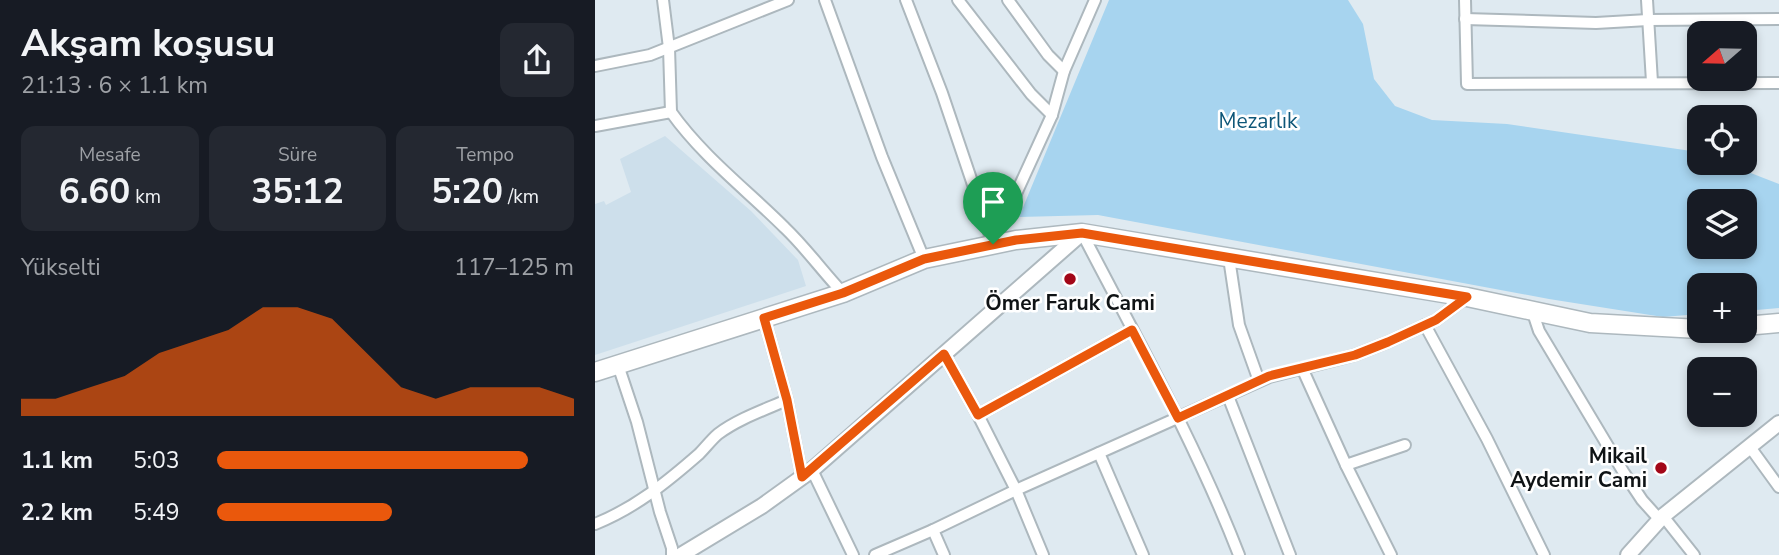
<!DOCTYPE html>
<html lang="tr">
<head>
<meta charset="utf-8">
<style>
  body { margin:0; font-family:"Nunito Sans",sans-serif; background:#242831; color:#f1f3f6; height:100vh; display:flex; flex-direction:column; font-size:26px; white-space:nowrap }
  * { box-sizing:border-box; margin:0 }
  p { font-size:23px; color:#9ea1a6 }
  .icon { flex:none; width:38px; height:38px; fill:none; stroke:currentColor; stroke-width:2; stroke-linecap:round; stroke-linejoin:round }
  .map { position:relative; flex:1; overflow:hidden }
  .sheet { display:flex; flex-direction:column; background:#171b24; width:595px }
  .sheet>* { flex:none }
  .needle { width:46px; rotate:250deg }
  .tools { position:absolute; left:1092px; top:21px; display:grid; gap:14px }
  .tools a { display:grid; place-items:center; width:70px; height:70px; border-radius:14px; background:#171b24; box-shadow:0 4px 10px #0003; font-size:35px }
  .pin { position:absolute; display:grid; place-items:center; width:60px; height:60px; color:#fff; margin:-72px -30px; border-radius:50% 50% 50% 0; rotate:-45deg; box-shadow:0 0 7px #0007 }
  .pin .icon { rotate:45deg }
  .round { display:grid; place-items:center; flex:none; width:74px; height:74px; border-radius:14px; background:#242831 }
  .head { display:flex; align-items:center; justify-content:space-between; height:119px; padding:0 21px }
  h1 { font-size:38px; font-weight:700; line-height:52px }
  .metrics { display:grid; grid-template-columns:repeat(3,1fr); gap:10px; height:119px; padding:7px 21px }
  .metrics div { display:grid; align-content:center; border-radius:14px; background:#242831; text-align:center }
  .metrics b { font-size:35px; font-weight:700 }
  .metrics small { font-size:19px; font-weight:400 }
  .metrics p { font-size:19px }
  .chart { height:196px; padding:14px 21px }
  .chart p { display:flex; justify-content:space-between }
  .chart svg { width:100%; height:126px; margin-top:7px; fill:#ea580c; opacity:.7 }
  ul { padding:0 21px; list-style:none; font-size:23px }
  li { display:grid; grid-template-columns:112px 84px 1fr; align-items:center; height:52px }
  li i { height:18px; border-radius:9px; background:#ea580c }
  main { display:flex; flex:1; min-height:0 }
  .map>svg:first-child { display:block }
</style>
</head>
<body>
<main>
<section class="sheet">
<div class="head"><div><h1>Akşam koşusu</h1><p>21:13 · 6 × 1.1 km</p></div><a class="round"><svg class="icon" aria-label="share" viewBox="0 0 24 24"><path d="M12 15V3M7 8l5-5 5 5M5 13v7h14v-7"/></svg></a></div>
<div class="metrics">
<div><p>Mesafe</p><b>6.60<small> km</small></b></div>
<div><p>Süre</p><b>35:12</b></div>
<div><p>Tempo</p><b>5:20<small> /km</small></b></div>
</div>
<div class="chart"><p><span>Yükselti</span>117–125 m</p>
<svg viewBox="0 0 160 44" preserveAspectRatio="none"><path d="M0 44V38L10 38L20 34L30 30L40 22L50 18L60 14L70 6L80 6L90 10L100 22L110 34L120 38L130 34L140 34L150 34L160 38V44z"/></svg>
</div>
<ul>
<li><b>1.1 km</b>5:03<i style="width:87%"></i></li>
<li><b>2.2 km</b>5:49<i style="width:49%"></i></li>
</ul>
</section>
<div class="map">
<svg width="1184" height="555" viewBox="0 0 1184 555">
  <rect width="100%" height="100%" fill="#dfeaf1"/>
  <!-- built -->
  <path fill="#cddfeb" d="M70,136L156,211L203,260L211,286L0,355V204L9,201L11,205L36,192L25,159Z"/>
  <!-- green -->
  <path fill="#a7d4ef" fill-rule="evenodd" d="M514,0H753L768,24L779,79L800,106L837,120L912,124L1103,152H1104V163H1130L1184,184V308L1150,311V285H1104V314L1068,317L954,299L503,215L424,217ZM1104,201H1150V247H1104Z"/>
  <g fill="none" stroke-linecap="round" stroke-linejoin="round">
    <!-- minor casing -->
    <g stroke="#adb8be" stroke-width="14">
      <g id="minor">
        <path d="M68,0L74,48L76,112"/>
        <path d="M230,0L287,157L329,259"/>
        <path d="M311,0L347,93L398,244"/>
        <path d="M363,0L436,94L457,115"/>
        <path d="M413,0L453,55L469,71"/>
        <path d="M870,0L872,84L1184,83"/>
        <path d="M1052,0L1057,82"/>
        <path d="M870,19L1001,23L1053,20L1184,19"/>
        <path d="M0,66L55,55L193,0"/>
        <path d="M0,126L76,112C108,157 152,190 190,228C211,248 228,272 248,293"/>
        <path d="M487,233C542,339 601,444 644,555"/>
        <path d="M398,244L457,115L469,71L500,0"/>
        <path d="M634,258L644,325L664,381"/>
        <path d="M941,312L940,319L944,331L1029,473L1047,500L1065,520"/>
        <path d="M169,318L192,400L207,477"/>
        <path d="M830,325L892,439L949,555"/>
        <path d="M349,354L383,415L421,490L448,555"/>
        <path d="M23,365L42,422L65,512L77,548V555"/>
        <path d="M707,368L751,465L796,555"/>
        <path d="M633,396L695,555"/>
        <path d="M383,415L537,330"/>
        <path d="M1155,447L1184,487"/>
        <path d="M504,453L548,555"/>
        <path d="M751,465L810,445"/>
        <path d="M217,470L258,555"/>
        <path d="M1068,516L1099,555"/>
        <path d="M0,524C40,508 72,482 104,454C110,448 116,440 123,434C143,419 169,410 192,400"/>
        <path d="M338,530L349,555"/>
        <path d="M280,555L338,530L421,490L674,377L760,355L793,342L841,320L872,297"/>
      </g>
    </g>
    <!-- tertiary casing -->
    <g stroke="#adb8be" stroke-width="18">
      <g id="tertiary">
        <path d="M86,555L167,506L217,470L487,233"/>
        <path d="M1033,555L1068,516L1184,423"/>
      </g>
    </g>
    <!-- primary casing -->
    <g stroke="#adb8be" stroke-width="21">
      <g id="primary">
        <path d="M1150,326L1184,323"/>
        <path d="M0,372L248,293L329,259L421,240L487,233L872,297L995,323L1104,329"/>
      </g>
    </g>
    <!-- minor -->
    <use href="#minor" stroke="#fff" stroke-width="10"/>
    <!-- tertiary -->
    <use href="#tertiary" stroke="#fff" stroke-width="14"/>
    <!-- primary -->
    <use href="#primary" stroke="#fff" stroke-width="18"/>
  </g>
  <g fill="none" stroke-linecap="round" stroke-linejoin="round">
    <!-- route casing -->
    <g stroke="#fff" stroke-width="14">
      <path id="route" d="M487,233L872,297L841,320L793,342L760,355L674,376L583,418L537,330L383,415L349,354L207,477L192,400L169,318L248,293L329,259L421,240Z"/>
    </g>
    <!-- route -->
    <use href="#route" stroke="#ea580c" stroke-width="9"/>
  </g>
  <!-- markers -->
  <g fill="#a30718" stroke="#fff" stroke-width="2.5">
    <circle cx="475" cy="279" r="7"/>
    <circle cx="1066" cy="468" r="7"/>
  </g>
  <g text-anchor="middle" stroke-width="5" stroke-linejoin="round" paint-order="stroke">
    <!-- park labels -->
    <g font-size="21" fill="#0d5678" stroke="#fff">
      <text x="663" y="128">Mezarlık</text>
    </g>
    <!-- poi labels -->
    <g font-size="21" font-weight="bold" fill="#0f1315" stroke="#fff">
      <text x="475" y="310">Ömer Faruk Cami</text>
      <text x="1052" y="463" text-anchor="end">Mikail<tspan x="1052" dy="24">Aydemir Cami</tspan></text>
    </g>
  </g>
</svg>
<div class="tools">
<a><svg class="needle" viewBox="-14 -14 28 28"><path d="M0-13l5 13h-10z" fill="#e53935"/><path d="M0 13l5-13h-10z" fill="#9ea1a6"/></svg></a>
<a><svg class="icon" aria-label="locate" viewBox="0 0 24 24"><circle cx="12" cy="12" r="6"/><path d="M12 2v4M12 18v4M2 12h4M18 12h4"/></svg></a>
<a><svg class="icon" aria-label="layers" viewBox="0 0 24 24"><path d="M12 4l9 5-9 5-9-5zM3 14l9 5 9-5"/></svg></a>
<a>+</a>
<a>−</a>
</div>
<div class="pin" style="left:398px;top:244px;background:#1e9e55"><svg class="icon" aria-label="arrive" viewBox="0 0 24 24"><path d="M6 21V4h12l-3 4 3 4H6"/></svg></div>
</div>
</main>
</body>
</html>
